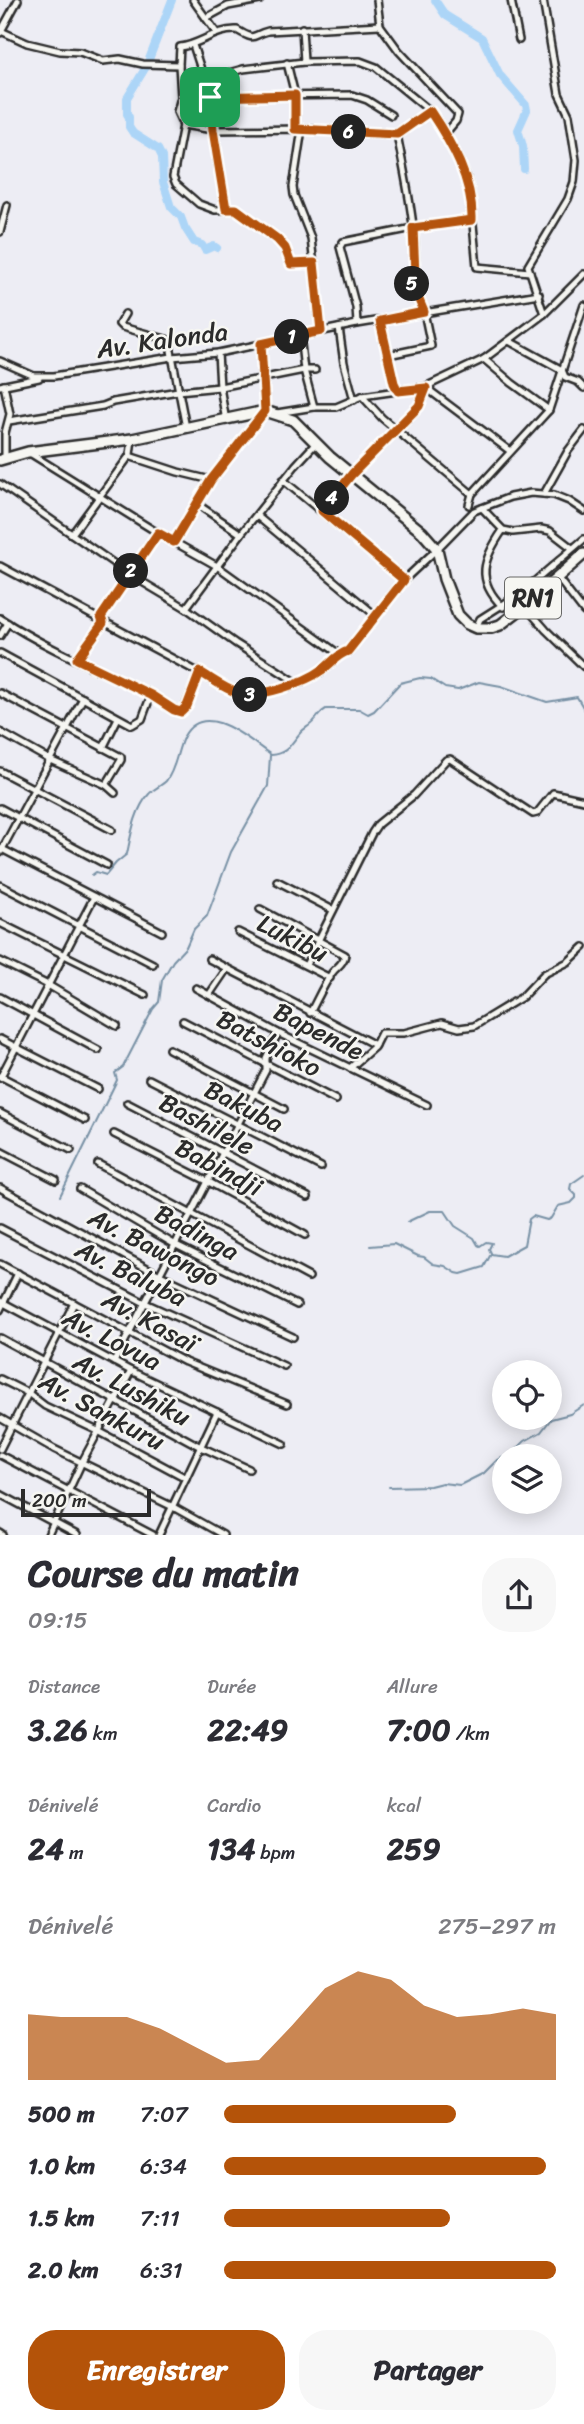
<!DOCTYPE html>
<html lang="fr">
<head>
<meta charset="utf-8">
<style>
  body { margin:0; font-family:Sriracha,sans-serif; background:#f7f7f7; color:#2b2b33; height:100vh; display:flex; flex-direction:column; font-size:26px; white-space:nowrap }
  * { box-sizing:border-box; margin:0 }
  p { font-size:23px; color:#7c7c81 }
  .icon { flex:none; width:38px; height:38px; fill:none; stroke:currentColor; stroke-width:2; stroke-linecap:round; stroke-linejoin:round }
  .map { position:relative; height:1535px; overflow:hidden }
  .sheet { display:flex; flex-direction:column; background:#fff; flex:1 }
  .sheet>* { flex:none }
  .buttons { position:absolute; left:492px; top:1360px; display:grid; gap:14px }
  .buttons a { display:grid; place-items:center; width:70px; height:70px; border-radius:50%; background:#fff; box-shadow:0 4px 18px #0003; font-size:35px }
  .scale { position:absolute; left:21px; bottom:18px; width:130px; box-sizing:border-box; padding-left:7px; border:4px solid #2b2b2b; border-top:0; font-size:19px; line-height:24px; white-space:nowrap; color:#2b2b2b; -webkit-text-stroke:5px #f6f6f2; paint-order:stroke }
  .pin { position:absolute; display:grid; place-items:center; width:60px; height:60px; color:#fff; margin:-30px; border-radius:14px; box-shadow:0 4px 10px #0006 }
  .km { position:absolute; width:35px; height:35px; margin:-18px; border-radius:50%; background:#222; color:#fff; font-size:19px; line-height:35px; text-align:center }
  .round { display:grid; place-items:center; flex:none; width:74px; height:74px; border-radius:28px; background:#f7f7f7 }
  .headline { display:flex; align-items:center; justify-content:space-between; height:119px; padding:0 28px }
  h1 { font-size:38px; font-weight:700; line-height:52px }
  .figures { display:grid; grid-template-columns:repeat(3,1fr); gap:10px; height:119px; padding:7px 28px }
  .figures div { display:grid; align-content:center }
  .figures b { font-size:30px; font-weight:700 }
  .figures small { font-size:19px; font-weight:400 }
  .figures p { font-size:19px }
  .chart { height:196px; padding:14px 28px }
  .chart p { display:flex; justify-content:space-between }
  .chart svg { width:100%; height:126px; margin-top:7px; fill:#b45309; opacity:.7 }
  .action { display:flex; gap:14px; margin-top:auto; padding:14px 28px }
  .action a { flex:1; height:80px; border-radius:28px; background:#b45309; color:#fff; font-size:28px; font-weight:700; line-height:80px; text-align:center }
  .action a+a { background:#f7f7f7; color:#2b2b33 }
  ul { padding:0 28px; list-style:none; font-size:23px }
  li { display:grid; grid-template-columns:112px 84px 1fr; align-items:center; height:52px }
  li i { height:18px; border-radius:9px; background:#b45309 }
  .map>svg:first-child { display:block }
</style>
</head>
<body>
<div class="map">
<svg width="584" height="1535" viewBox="0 0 584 1535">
  <rect width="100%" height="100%" fill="#ededf4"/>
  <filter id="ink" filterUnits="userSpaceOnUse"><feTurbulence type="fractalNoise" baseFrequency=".0143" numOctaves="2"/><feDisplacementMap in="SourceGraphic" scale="14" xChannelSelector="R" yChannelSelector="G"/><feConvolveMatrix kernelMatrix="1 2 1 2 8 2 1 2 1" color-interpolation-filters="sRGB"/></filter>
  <g filter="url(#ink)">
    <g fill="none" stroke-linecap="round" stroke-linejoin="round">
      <!-- stream -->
      <g stroke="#7891a5" stroke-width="2">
        <path d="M92,875L96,872L106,875L116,863L127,854C131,835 135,809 149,794C153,789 161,786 166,781C176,769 177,749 184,736C205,699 249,740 271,755C288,754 291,743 301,732C305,728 311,725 314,721C319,716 320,712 326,709H359L368,714L374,711L400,683L420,678L431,679L445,688L458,690L479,682L501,686L547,702L577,697L584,709"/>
        <path d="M60,1196L117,1080L115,1073L123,1067L153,1009L159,1002L162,980L173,961L186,947L194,929L207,916L231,852L268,786L270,756"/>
        <path d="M407,1222L430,1211H445L455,1226L474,1238L478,1245L480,1246L486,1242L492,1243L489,1249L491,1253"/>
        <path d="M370,1246L394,1244L418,1256L424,1257L433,1264L445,1266L456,1273L461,1274L484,1267L491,1254L504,1256L524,1245L529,1219L533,1216L547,1220L551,1218L558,1206L571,1203L576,1198V1195L570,1189L571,1184L584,1175"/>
        <path d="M506,1456L513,1452L525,1441L541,1432L551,1419L570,1414L584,1405"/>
        <path d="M389,1487L430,1486L442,1483L460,1485L484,1473L496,1461L504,1457"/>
      </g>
      <!-- river -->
      <g stroke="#acd5f7" stroke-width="8">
        <path d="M172,0L146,67L127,98V114L129,117V127L133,133L158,149L162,157L163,182L171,207L181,217L185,228L194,242L202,245L205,250L214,246L217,248"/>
        <path d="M435,0L445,15L482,38L500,75L526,105L527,110L518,130L523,146L524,169"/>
      </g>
      <!-- street casing -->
      <g stroke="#2b2b2b" stroke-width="10">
        <g id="street">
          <path d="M193,0L216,32"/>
          <path d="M377,0L380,25L399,51L458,114L456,121L445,134"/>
          <path d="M511,0L519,40"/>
          <path d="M543,0L559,94L569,115L576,160L574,182L568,199L528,266L544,314"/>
          <path d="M206,18L228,6L260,0"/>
          <path d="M302,28L304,62"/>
          <path d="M1,31L27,43L60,51L80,52L103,61L120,59L143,64L179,65L180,47C200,45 215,29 237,30C257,42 251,35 268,31L380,25"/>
          <path d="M0,33L18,0"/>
          <path d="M193,45L210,97L213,130L226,209"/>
          <path d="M287,63L295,95V129"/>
          <path d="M179,65L181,97L177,112L183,125L173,177L176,184L199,204L215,210L236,209L277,239L285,248L291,264L314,263"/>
          <path d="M204,80L243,69L304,62L360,61L376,67L430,111L445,134L466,176L470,192L477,267L530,272"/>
          <path d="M181,97L352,95L367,100L391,115"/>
          <path d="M183,125L213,130L302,129L397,134L430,111"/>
          <path d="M302,129L293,187L294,195L311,238L321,331"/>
          <path d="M0,232L7,205"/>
          <path d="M125,314L119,324L122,327L169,340L186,428"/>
          <path d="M380,321L394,383L398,391"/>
          <path d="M357,324L356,307L340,247L343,242L413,228L472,220"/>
          <path d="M339,328L344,363L354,400"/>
          <path d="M300,335L304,370L314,407"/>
          <path d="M509,341L562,370L565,377L578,382L584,388"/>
          <path d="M218,353L220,387L226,421"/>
          <path d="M388,355L431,346L424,312L412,283C423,253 403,168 397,134"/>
          <path d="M484,359L512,383L549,410"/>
          <path d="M0,361L34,376H54L172,357L218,353L357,324L539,294"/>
          <path d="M4,385L10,414L5,433V458"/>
          <path d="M0,386L39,378"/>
          <path d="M425,387L510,451"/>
          <path d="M362,396L382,418L472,494"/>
          <path d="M277,413L314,407H336L362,396L425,387L484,359L544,314L584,274"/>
          <path d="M9,421L103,406L113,402L178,391L220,387L304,370H315"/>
          <path d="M28,452L158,533L217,566L339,654"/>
          <path d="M129,456L178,472L211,480"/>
          <path d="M283,480L404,580"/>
          <path d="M0,484L129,574L186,608L235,643L296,682"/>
          <path d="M544,494L568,451L584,430"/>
          <path d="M197,504L241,534"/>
          <path d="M469,505L472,494L549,410L584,305"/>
          <path d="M482,508L503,530L513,532L541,529L550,531L572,548"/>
          <path d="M322,511L352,474L419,406L426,388"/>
          <path d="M257,516L375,615"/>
          <path d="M72,534L130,455L132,439"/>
          <path d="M174,542L211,480L265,411L261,344"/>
          <path d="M0,566L235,692C259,699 301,684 322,671C332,664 336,655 348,651L404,580L437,549L474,511L510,497L531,493L554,495L569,501L584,511"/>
          <path d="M557,577L584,612"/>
          <path d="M525,606L546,630L584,667"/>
          <path d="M503,607C475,580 483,559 503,530"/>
          <path d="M186,608L241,534L295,466L317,442"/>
          <path d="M0,618C45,648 97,669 146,692C158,698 170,713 184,710L200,672"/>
          <path d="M476,628L480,619L521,593L584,539"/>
          <path d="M0,636L8,623"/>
          <path d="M0,653L132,725L142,719L151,695"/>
          <path d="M77,659L103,623L101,617L158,533"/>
          <path d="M0,693L121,757V760L106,785"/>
          <path d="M0,732L50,760L106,785L115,793"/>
          <path d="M103,748L118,718"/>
          <path d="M0,771L112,830"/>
          <path d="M0,808L107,865"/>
          <path d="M0,848L162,932"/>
          <path d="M0,853L83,698"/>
          <path d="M277,881L333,910"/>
          <path d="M0,885L153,964"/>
          <path d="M260,909L345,955C343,965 337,966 332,973C324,984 317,1000 310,1013"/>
          <path d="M0,923L145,995"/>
          <path d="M238,932L330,978"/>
          <path d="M209,959L375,1045"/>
          <path d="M0,961L48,985L117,1026"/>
          <path d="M306,965L372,833L378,824L414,795L446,760L450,759L533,814L537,813L553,793L584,800"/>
          <path d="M196,988L278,1033L427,1105"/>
          <path d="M209,995L226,970"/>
          <path d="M0,997L98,1050"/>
          <path d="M183,1021L336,1100"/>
          <path d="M0,1039L98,1089"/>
          <path d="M169,1049L284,1109"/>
          <path d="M350,1068L374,1047L381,1033H404L442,1023L459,1028L474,1026L522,997L544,974L568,962L584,947"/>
          <path d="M0,1076L85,1120"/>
          <path d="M0,1078L94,897"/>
          <path d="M149,1079L321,1167"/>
          <path d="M127,1103L308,1197"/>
          <path d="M0,1113L71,1150"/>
          <path d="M114,1134L207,1181L305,1235"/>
          <path d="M0,1151L56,1180"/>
          <path d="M98,1164L309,1277"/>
          <path d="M0,1188L158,1274L293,1337"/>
          <path d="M80,1189L174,1244L297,1305"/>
          <path d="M0,1228L143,1302L284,1366"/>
          <path d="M0,1264L185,1362L287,1404"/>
          <path d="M0,1301L131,1371L284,1444"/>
          <path d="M0,1310L18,1273"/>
          <path d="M0,1338L199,1446L249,1469"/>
          <path d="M114,1362L266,1070V1058L278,1033"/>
          <path d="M0,1379L28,1393L45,1406L100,1432L186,1478"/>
          <path d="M0,1418L54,1449L173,1507L223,1535"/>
          <path d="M0,1449L74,1303"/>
          <path d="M0,1455L153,1535"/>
          <path d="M0,1494L77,1535"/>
          <path d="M0,1533L3,1535"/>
          <path d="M48,1535L82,1462L131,1371"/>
          <path d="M159,1535L217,1412"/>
        </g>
      </g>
      <!-- highway casing -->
      <g stroke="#2b2b2b" stroke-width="14">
        <path id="highway" d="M0,460L28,452L132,439L265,411L293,420L330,457L422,532L437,549L444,579L458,615L467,624L476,628H491L500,625L525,606L584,554"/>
      </g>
      <!-- street -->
      <use href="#street" stroke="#f6f6f2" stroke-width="5"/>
      <!-- highway -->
      <use href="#highway" stroke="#f6f6f2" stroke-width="9"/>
    </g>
  </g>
  <g fill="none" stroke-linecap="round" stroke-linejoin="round" filter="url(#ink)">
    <!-- route casing -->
    <g stroke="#fff" stroke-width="14">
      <path id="route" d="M295,95V129L397,134L430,111C452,144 473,180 472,220L413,228L415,274L412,283L424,312L380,321L394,383L398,391L426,388L419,406L352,474L322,511L404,580L348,651C336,655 332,663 322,670C306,682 258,699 238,693C225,689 212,679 200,672L187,706L181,712L174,710L151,695L77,659L103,623L101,617L158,533L174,542L211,480L265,411L261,344L321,331L314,263L291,264L285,248L277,239L236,209H226L213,130L210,97Z"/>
    </g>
    <!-- route -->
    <use href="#route" stroke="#b45309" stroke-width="9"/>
  </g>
  <g text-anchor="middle" stroke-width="5" stroke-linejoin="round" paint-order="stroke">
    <!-- shield labels -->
    <rect fill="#f6f6f2" stroke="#686867" stroke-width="2" x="505" y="577.5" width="56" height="41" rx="5"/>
    <g font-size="24" font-weight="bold" fill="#2b2b2b">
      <text x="533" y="606">RN1</text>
    </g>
    <!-- street labels -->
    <g font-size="26" fill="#2b2b2b" stroke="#f6f6f2">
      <text transform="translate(162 340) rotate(-8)" y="9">Av. Kalonda</text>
      <text transform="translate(293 938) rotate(27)" y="9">Lukibu</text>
      <text transform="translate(319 1031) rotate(27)" y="9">Bapende</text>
      <text transform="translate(269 1043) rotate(28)" y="9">Batshioko</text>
      <text transform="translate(244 1106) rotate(27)" y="9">Bakuba</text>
      <text transform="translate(207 1124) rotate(28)" y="9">Bashilele</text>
      <text transform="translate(219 1167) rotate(28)" y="9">Babindji</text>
      <text transform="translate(197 1232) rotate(28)" y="9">Badinga</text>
      <text transform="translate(154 1247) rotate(27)" y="9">Av. Bawongo</text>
      <text transform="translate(131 1273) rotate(26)" y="9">Av. Baluba</text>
      <text transform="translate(150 1321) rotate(28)" y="9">Av. Kasaï</text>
      <text transform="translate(112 1339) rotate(27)" y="9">Av. Lovua</text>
      <text transform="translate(132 1389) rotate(28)" y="9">Av. Lushiku</text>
      <text transform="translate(102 1411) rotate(28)" y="9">Av. Sankuru</text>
    </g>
  </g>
</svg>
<div class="buttons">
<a><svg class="icon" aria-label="locate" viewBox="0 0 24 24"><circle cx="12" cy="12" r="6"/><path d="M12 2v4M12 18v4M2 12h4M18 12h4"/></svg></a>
<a><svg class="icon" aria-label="layers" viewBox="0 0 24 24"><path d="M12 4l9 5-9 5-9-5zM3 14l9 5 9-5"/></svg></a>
</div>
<div class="scale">200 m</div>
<div class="pin" style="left:210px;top:97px;background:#1e9e55"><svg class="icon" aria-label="arrive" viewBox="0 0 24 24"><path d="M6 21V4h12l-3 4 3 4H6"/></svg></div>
<b class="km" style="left:292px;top:337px">1</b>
<b class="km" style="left:131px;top:571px">2</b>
<b class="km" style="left:250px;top:695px">3</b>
<b class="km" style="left:332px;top:498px">4</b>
<b class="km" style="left:412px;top:284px">5</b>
<b class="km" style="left:349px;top:132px">6</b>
</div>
<section class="sheet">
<div class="headline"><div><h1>Course du matin</h1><p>09:15</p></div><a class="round"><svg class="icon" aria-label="share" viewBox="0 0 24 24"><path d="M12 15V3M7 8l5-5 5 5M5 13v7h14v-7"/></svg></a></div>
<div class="figures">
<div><p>Distance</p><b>3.26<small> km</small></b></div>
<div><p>Durée</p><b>22:49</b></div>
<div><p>Allure</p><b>7:00<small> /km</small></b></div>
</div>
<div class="figures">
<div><p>Dénivelé</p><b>24<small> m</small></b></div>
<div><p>Cardio</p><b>134<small> bpm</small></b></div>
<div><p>kcal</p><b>259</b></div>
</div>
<div class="chart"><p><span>Dénivelé</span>275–297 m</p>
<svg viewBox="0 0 160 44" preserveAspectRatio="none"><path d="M0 44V21L10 22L20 22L30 22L40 26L50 32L60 38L70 37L80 25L90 12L100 6L110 9L120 18L130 22L140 21L150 19L160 21V44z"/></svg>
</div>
<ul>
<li><b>500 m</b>7:07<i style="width:70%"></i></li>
<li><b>1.0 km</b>6:34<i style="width:97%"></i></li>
<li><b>1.5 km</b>7:11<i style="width:68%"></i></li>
<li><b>2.0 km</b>6:31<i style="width:100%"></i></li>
</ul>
<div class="action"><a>Enregistrer</a><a>Partager</a></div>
</section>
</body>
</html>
